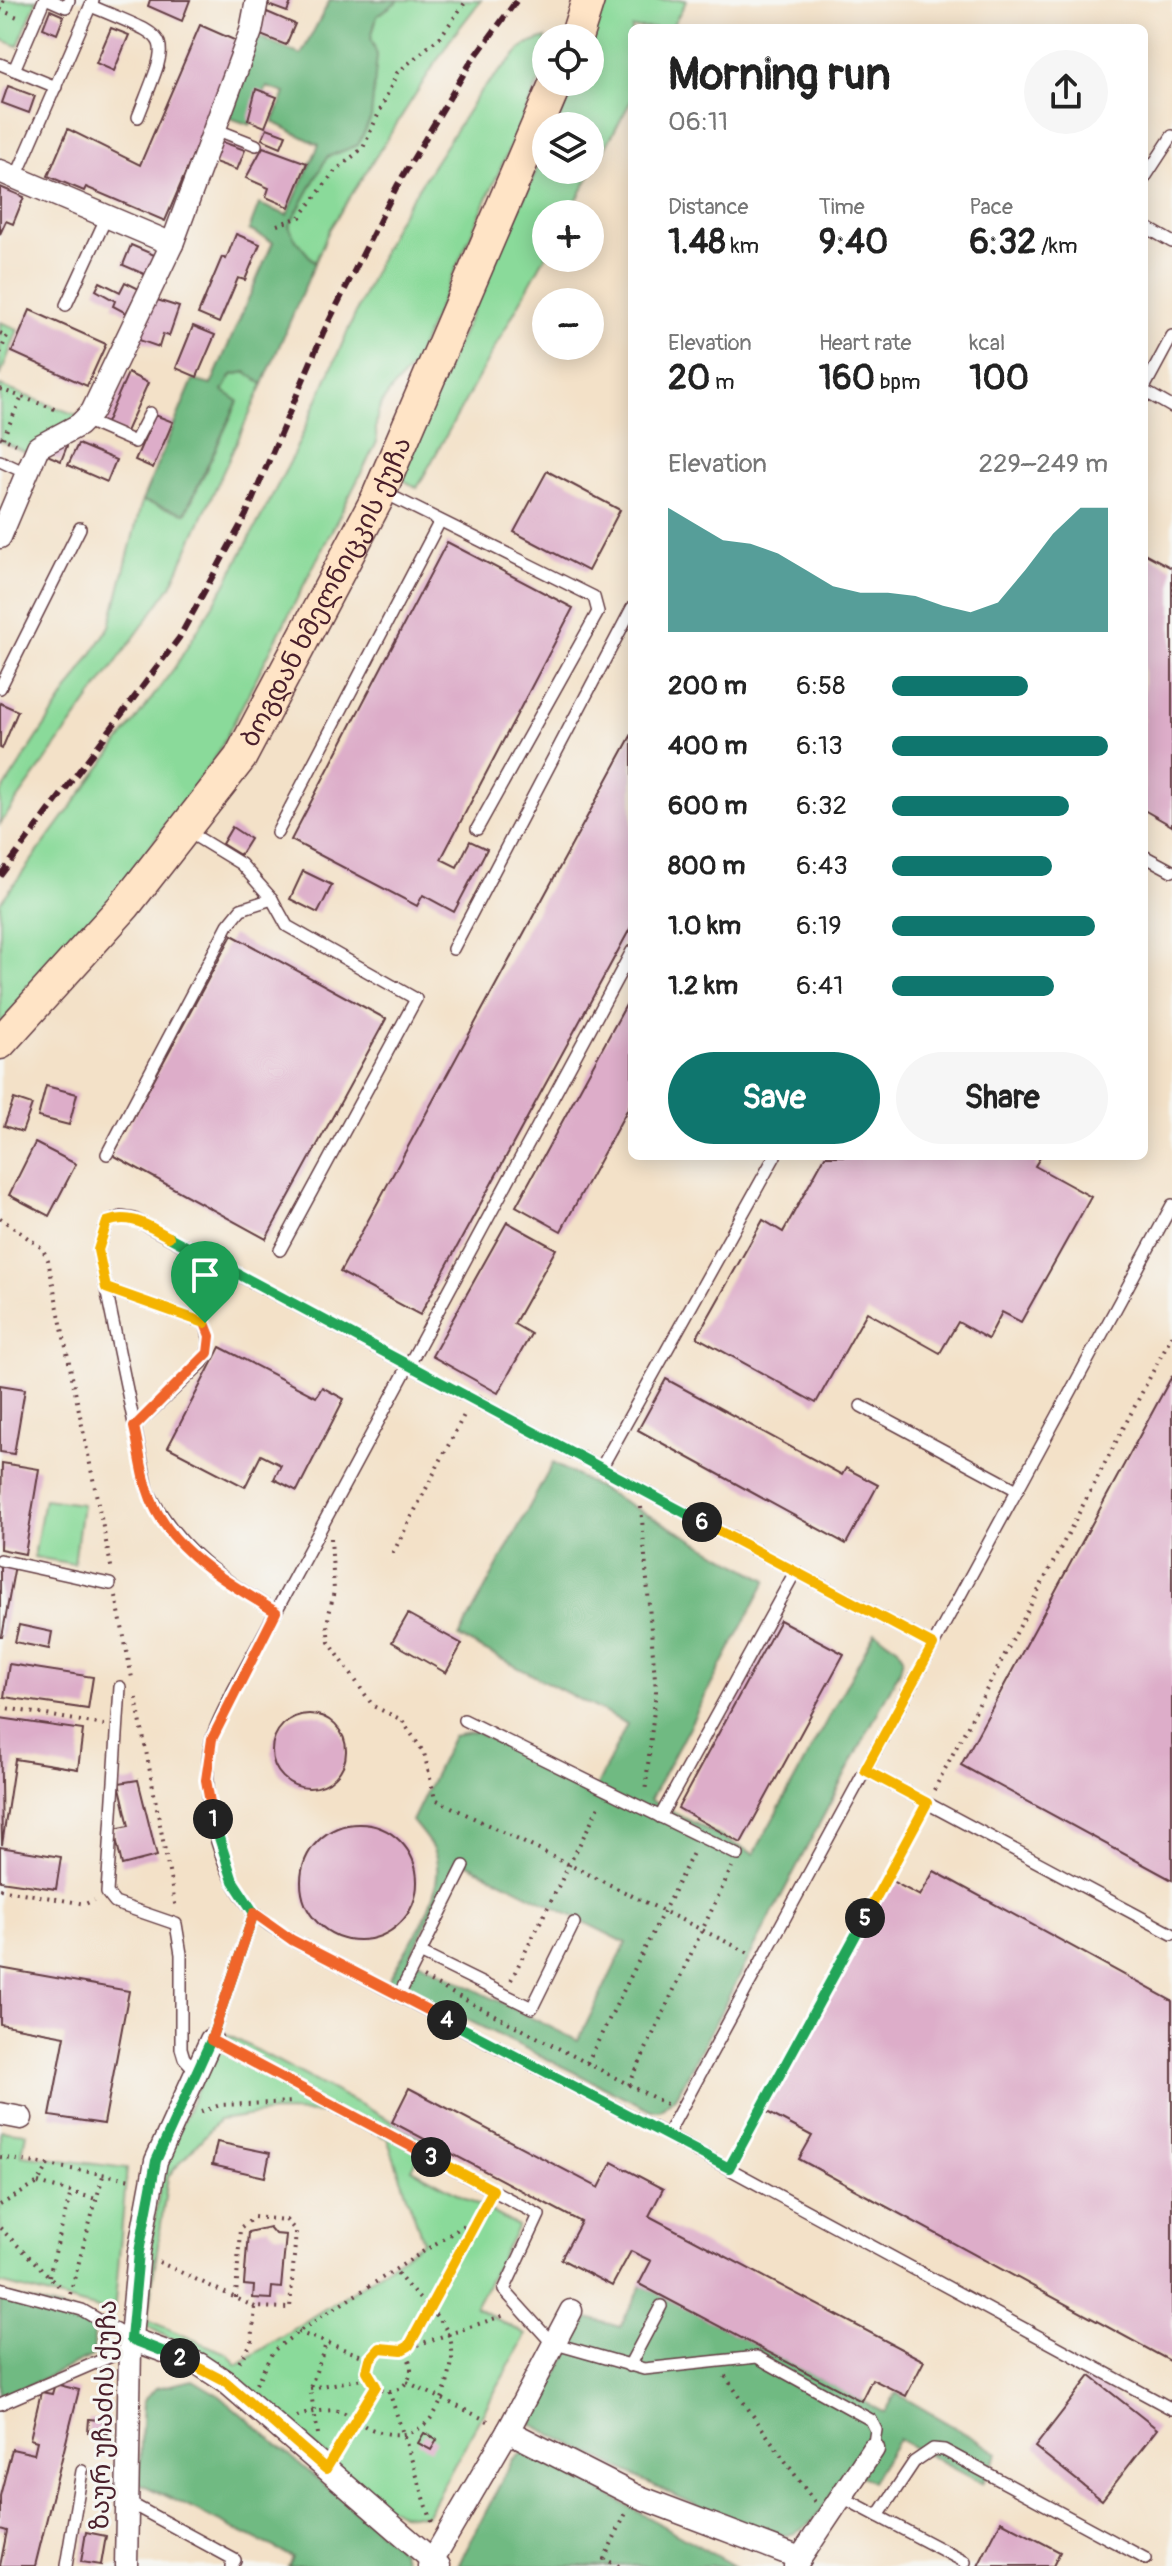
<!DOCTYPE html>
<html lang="en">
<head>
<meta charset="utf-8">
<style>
  body { margin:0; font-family:Pangolin,"Noto Sans Georgian",sans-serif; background:#f6f6f6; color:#222; height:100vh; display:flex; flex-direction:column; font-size:30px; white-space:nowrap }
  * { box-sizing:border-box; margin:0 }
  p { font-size:26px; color:#767676 }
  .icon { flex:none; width:44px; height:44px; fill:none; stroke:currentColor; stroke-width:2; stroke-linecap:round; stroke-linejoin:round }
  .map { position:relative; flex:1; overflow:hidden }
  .sheet { position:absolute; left:628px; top:24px; width:520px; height:1136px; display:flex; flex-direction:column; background:#fff; border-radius:12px; box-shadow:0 4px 20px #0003 }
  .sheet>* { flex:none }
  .buttons { position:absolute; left:532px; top:24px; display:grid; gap:16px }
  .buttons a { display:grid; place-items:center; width:72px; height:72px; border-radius:50%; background:#fff; box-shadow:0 4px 20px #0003; font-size:40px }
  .pin { position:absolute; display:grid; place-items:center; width:68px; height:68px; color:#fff; margin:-82px -34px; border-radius:50% 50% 50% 0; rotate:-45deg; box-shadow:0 0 8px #0007 }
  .pin .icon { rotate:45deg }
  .km { position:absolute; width:40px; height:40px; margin:-20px; border-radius:50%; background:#222; color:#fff; font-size:22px; line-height:40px; text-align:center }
  .round { display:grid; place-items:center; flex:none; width:84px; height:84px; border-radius:42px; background:#f6f6f6 }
  .head { display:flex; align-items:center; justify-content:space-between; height:136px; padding:0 40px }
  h1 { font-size:44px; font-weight:800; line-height:60px }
  .stats { display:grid; grid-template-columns:repeat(3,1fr); gap:12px; height:136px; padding:8px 40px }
  .stats div { display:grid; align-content:center }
  .stats b { font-size:34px; font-weight:800 }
  .stats small { font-size:22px; font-weight:400 }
  .stats p { font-size:22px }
  .chart { height:224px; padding:16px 40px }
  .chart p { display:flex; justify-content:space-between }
  .chart svg { width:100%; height:144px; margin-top:8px; fill:#0f766e; opacity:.7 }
  .primary-button { display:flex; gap:16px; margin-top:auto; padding:16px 40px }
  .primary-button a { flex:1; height:92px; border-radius:48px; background:#0f766e; color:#fff; font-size:32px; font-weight:800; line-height:92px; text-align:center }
  .primary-button a+a { background:#f6f6f6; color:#222 }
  ul { padding:0 40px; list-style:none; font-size:26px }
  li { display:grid; grid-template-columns:128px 96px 1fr; align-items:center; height:60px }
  li i { height:20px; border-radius:10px; background:#0f766e }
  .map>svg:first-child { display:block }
</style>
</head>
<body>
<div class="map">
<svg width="1172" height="2566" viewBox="0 0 1172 2566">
  <rect width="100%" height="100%" fill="#f6f6f2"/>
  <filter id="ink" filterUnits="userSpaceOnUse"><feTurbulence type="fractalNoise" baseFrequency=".0125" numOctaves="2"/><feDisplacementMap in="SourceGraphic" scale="16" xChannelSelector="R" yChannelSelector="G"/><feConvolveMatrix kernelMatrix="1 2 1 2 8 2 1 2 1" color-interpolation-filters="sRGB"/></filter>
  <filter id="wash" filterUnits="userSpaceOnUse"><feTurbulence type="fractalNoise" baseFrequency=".006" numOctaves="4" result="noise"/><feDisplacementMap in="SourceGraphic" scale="32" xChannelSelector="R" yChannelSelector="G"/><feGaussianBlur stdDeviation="1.8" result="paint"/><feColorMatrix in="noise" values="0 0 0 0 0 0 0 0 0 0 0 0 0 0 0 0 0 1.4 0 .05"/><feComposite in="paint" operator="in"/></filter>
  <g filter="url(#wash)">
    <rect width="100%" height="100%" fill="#f3e1c8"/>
    <!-- green -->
    <g fill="#8ada9a" stroke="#6a7c62" stroke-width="2" fill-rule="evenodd">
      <path d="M0,0H37L18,46L0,39Z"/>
      <path d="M399,0H481L450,40L329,230L315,263L294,239L289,226L327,157L358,145L377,55L371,38L377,16Z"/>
      <path d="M601,0H687L671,28H632V99L569,214H546V255L417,488L397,476L546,149V170H590V126H556L576,82H590V39Z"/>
      <path d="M546,38V62L539,82L412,367C389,393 371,405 377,442L217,755L108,904L0,1025V903L175,667L225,585L291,460L395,224L480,92L525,45Z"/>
      <path d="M0,322L18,329L0,377Z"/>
      <path d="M246,372L263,384L171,586L0,824V795L110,626L142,501L186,513L238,401L223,391L232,375Z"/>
      <path d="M0,386L79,416L30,454L0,441Z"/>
      <path d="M44,1499L82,1504L74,1564L34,1557Z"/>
      <path d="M224,2033L427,2140L412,2169L518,2226L475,2307L526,2335L426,2516L401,2514L376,2500L222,2366L139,2322L164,2161ZM273,2112L329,2113L387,2138L423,2241L371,2279L237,2365L228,2354L147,2320L168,2176L219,2120Z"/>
      <path d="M0,2130L26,2133L22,2155L127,2168L114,2313L0,2283Z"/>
    </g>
    <!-- forest -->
    <g fill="#6fba82" stroke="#5c6c56" stroke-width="2" fill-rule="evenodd">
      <path d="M330,0H399L377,16L371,38L377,55L371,118L358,145L327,157L289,226L295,239L315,263L263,384L246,372L232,375L223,391L238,401L185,513L142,501L193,380L211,385L273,242L249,230L259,204L287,215L319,145L273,122L285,93L267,87L250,125L224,116L257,36L301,55Z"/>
      <path d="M553,1463L767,1580L650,1800L754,1854L875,1632L898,1648L903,1657L900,1670L677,2095L660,2110H651L388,1981C406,1948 445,1898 436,1858C433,1845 420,1831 412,1821L453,1736L476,1732L594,1792L627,1724L459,1637ZM458,1859L626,1943L578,2041L410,1957Z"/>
      <path d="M642,2285L885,2413L896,2393L998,2453L982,2484L898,2439L872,2482L848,2469C834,2490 815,2531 788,2535C753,2541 573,2444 531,2424L588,2318L620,2327Z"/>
      <path d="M0,2293L72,2312L74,2324L94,2328V2355L0,2399Z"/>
      <path d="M193,2380L220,2396L402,2551L406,2566H288L292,2557L139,2483L143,2401L156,2388Z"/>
      <path d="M523,2453L537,2455L734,2566H458L513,2459Z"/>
    </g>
    <g id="blocks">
      <!-- building -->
      <g fill="#ddadc9">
        <path d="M150,0H190L182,21L148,6Z"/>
        <path d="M270,0H292L287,12L268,5Z"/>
        <path d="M50,10L64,16L57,34L43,28Z"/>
        <path d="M267,12L295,24L286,45L258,34Z"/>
        <path d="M200,25L241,43L165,221L86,187L84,191L48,176L68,129L140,165Z"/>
        <path d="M111,28L129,35L114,71L96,63Z"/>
        <path d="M8,86L35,96L29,113L2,103Z"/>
        <path d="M256,89L277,97L265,127L248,120Z"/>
        <path d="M267,128L286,135L281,147L262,139Z"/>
        <path d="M217,140L245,150L237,170L209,160Z"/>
        <path d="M263,147L307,163L289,207L266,197L269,188L246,178Z"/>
        <path d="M0,187L24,197L13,224L6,221L0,234Z"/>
        <path d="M236,234L260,244L245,280L238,278L219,323L198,314L222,257L226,259Z"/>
        <path d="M131,245L159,257L151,277L123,265Z"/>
        <path d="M100,282L120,292L125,282L139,289L126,313L113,306L115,301L96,290Z"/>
        <path d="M154,299L179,307L169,336L163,334L159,347L139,340Z"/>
        <path d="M30,310L106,344L87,386L12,352Z"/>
        <path d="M193,326L215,335L197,377L176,368Z"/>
        <path d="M128,373L148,383L125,434L105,425Z"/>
        <path d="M155,415L173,422L153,468L135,460Z"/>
        <path d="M54,440L67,446L61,461L47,455Z"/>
        <path d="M78,444L116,460L107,482L68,465Z"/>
        <path d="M547,471L620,510L588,571L514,532Z"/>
        <path d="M447,542L573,608L441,859L457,867L470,841L487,849L454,912L423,895L417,906L291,840Z"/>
        <path d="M1144,553L1172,568V826L1144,810Z"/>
        <path d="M0,703L18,711L2,749L0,748Z"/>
        <path d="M632,734V925L420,1315L340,1272Z"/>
        <path d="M232,827L250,839L240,855L222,844Z"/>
        <path d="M303,871L332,885L318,913L290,899Z"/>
        <path d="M232,935L386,1019L266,1239L113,1155Z"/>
        <path d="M632,994V1101L561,1231L516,1206Z"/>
        <path d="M46,1086L77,1094L69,1125L38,1117Z"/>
        <path d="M14,1099L32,1105L22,1132L4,1126Z"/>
        <path d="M35,1143L76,1164L49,1216L9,1195Z"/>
        <path d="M825,1156H1041L1035,1166L1091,1197L1021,1322L1002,1312L988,1339L958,1322L940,1353L867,1312L816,1403L697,1337L763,1220L783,1232Z"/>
        <path d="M507,1222L556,1249L514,1324L531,1334L498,1393L432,1356Z"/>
        <path d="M220,1347L316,1397L322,1387L344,1399L297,1491L274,1479L281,1465L261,1455L245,1487L168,1447Z"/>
        <path d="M1172,1376V1880L961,1765Z"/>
        <path d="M666,1379L842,1475L846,1468L878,1485L846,1544L638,1430Z"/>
        <path d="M0,1385L25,1389L14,1454L0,1452Z"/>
        <path d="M2,1463L39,1469L25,1554L0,1549Z"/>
        <path d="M0,1562L15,1565L2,1637H0Z"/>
        <path d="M408,1614L462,1644L446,1673L392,1642Z"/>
        <path d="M780,1620L844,1654L741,1843L678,1808Z"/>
        <path d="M19,1625L52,1632L49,1649L15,1642Z"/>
        <path d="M9,1664L93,1677L88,1709L4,1697Z"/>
        <circle cx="309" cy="1751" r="37"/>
        <path d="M0,1718L83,1730L78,1769L15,1759L2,1845Z"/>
        <path d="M138,1780L157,1856L122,1865L114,1829L129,1826L119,1783Z"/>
        <circle cx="359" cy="1882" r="58"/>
        <path d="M0,1847L61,1857L56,1889L0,1881Z"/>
        <path d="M934,1871L1172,2001V2362L799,2159L812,2136L765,2111L890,1880L920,1896Z"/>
        <path d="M0,1968L129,1991L104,2124L50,2116L65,2036L0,2024Z"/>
        <path d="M409,2088L599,2188L612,2162L663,2189L649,2216L924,2361L906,2396L872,2379L861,2401L639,2284L651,2261L631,2251L612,2286L561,2259L581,2222L392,2122Z"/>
        <path d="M217,2142L270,2153L265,2177L212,2165Z"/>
        <path d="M269,2227L275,2234L286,2235L281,2288L272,2287L271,2299L253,2298L254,2286L244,2285L248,2232Z"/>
        <path d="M1090,2376L1157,2429L1102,2500L1035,2447Z"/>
        <path d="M55,2384L79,2390L35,2566H0L7,2531L0,2529V2496L12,2449L34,2454L37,2441L30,2439L41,2392L52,2394Z"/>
        <path d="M89,2419L109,2421L108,2434L88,2432Z"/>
        <path d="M424,2433L437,2440L431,2450L418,2443Z"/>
        <path d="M1001,2521L1060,2552L1053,2566H978Z"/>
        <path d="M86,2532L106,2536L101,2565L81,2562Z"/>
      </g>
    </g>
  </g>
  <g filter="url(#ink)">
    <use href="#blocks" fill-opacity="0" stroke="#633c43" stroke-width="2"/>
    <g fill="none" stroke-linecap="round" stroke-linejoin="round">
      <!-- lane casing -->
      <g stroke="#633c43" stroke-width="14">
        <g id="lane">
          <path d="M50,0L66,7L69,0"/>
          <path d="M91,6C175,42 172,30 138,117"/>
          <path d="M0,64L56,87"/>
          <path d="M14,70L44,0"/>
          <path d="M215,129L256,145"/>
          <path d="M16,177L93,0"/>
          <path d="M1144,179L1172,136"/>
          <path d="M1144,226L1172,242"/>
          <path d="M66,305L107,216"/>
          <path d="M1144,388L1172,336"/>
          <path d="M1144,391L1172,407"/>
          <path d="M84,420L135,442L150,413"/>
          <path d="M0,461L26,473"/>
          <path d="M383,492L594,597L598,612L477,829"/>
          <path d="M0,688L80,528"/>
          <path d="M187,831L241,864L272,899L287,926L416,999L280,1250"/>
          <path d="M277,833L440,521"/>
          <path d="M1144,856L1172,871"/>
          <path d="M453,949L632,608"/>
          <path d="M632,951L233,1691C226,1707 215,1725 211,1742C200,1797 216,1867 253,1911C263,1923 280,1931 292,1940L667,2135L1172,2409"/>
          <path d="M107,1154L228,925L241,909L272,899"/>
          <path d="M106,1288L205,1323C211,1338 211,1349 202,1363L134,1427"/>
          <path d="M861,1406L1017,1490"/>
          <path d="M601,1468L775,1156"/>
          <path d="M0,1560L110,1584"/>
          <path d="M276,1612C218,1576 180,1552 148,1491L98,1250L107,1222L121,1217L134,1219L933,1645"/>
          <path d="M120,1687L107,1893L115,1903L176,1924L181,1954V2048L184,2058L196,2071"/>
          <path d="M464,1720L738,1855"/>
          <path d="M865,1770L1172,1934"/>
          <path d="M660,1817L795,1572"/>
          <path d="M254,1913L211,2040L539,2215L504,2290L552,2343L644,2369L757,2357L871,2420L876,2430L873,2449"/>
          <path d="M420,1953L532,2008L574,1923"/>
          <path d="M399,1995L464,1866"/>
          <path d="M667,2135L1172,1205"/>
          <path d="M0,2288L82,2310L131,2339"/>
          <path d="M629,2366L661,2306"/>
          <path d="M0,2404L130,2348"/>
          <path d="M842,2497L965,2562"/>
          <path d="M126,2501L235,2560L231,2566"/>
          <path d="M878,2516L914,2462L933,2449L944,2450L1146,2559"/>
          <path d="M66,2566L82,2471"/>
        </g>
      </g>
      <!-- street casing -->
      <g stroke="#633c43" stroke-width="25">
        <g id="street">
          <path d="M0,171L172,244"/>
          <path d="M0,537L38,447L79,425L92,412L172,244L251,31L257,0"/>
          <path d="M0,2114L21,2118"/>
          <path d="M131,2339L199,2364L226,2382L439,2566"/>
          <path d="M508,2431L634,2495L800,2558"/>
          <path d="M126,2566L130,2348L139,2252L156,2161L211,2040"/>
          <path d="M429,2566L508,2431L571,2311"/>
          <path d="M795,2566L873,2449"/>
        </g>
      </g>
      <!-- secondary casing -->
      <g stroke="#633c43" stroke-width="35">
        <g id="secondary">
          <path d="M576,38L588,0"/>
          <path id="s1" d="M0,1043L125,905L240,758L377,499L556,82"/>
        </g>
      </g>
      <!-- path -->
      <g stroke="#633c43" stroke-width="4" stroke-dasharray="2 6" stroke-linecap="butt">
        <path d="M0,10L20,18"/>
        <path d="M0,10L4,0"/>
        <path d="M277,225L300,217L335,171L363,148L397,73L440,37L467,0"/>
        <path d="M0,333L7,336L0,353"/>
        <path d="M0,389L60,411"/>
        <path d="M0,437L16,444"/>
        <path d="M3,438L22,397"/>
        <path d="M0,1218L42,1248L48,1260L112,1571"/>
        <path d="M641,1507L656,1691L645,1793"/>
        <path d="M331,1538L334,1591L327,1624L329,1642L373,1706L402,1720L424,1753L435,1799L749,1953"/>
        <path d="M393,1553L465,1413"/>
        <path d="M116,1596L132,1678"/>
        <path d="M136,1698L176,1909"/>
        <path d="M0,1707L104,1725"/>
        <path d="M934,1790L1172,1335"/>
        <path d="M0,1889L85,1904L94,1900"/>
        <path d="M423,1978L668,2105"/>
        <path d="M511,1980L601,1802"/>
        <path d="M587,2063L694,1851"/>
        <path d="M629,2085L732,1867"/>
        <path d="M201,2112L220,2105L295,2102"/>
        <path d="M736,2156L921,1815"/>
        <path d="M0,2157L131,2179"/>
        <path d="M38,2183L96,2199"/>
        <path d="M0,2205L38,2183L49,2164"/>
        <path d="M0,2228L61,2288"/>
        <path d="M159,2262L255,2307"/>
        <path d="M49,2276L71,2192"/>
        <path d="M70,2294L104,2172"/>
        <path d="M236,2298L240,2228L254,2217L286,2220L296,2231L290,2308L255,2307L252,2342L236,2367"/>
        <path d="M298,2332L370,2359"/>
        <path d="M409,2346L485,2204"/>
        <circle cx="389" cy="2369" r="22"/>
        <path d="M402,2350L505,2315"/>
        <path d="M725,2376L815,2503"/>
        <path d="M407,2382L492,2423"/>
        <path d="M256,2384L273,2351L298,2332L477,2217"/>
        <path d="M310,2388L369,2378"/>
        <path d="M389,2391L432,2522"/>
        <path d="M297,2417C309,2412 327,2409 339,2411C351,2414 360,2425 371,2429C406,2442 430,2431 443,2396C471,2319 429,2321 394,2268"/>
        <path d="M318,2434L310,2388L326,2344"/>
        <path d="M336,2453L376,2386"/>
        <path d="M619,2566L604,2559L627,2511"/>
      </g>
      <!-- lane -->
      <use href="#lane" stroke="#fff" stroke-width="11"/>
      <!-- street -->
      <use href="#street" stroke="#fff" stroke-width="22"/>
      <!-- secondary -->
      <use href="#secondary" stroke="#ffe4c6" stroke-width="32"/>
      <!-- rail -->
      <path stroke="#4a1f2b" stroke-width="6" stroke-dasharray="12 6" stroke-linecap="butt" d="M0,876L179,638L246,515L323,333L397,186L469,65L517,0"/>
    </g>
  </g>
  <g fill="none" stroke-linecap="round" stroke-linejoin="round" filter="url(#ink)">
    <!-- split-1 casing -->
    <g stroke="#fff" stroke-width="16">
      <path id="split-1" d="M205,1323L210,1336L208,1353L134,1427C139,1447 141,1469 147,1488C165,1549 226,1581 276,1612L212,1739L206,1780L213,1819"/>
    </g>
    <!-- split-2 casing -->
    <g stroke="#fff" stroke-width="16">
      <path id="split-2" d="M180,2358L131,2339L139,2252L156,2161L211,2040L254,1913L233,1881L213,1819"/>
    </g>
    <!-- split-3 casing -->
    <g stroke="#fff" stroke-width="16">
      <path id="split-3" d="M180,2358L226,2382L326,2469L376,2386L367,2371L370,2359L380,2348L402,2350L409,2346L493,2190L431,2157"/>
    </g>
    <!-- split-4 casing -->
    <g stroke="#fff" stroke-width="16">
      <path id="split-4" d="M431,2157L211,2040L254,1913L292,1940L447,2020"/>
    </g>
    <!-- split-5 casing -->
    <g stroke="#fff" stroke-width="16">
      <path id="split-5" d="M447,2020L729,2168L865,1918"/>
    </g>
    <!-- split-6 casing -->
    <g stroke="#fff" stroke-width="16">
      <path id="split-6" d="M702,1522L933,1645L865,1770L927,1803L865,1918"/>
    </g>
    <!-- split-7 casing -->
    <g stroke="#fff" stroke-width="16">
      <path id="split-7" d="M169,1237L702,1522"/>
    </g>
    <!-- split-8 casing -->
    <g stroke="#fff" stroke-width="16">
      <path id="split-8" d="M169,1237C148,1226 131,1213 107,1222L98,1250L106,1288L205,1323"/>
    </g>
    <!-- split-1 -->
    <use href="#split-1" stroke="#f0652b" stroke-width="10"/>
    <!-- split-2 -->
    <use href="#split-2" stroke="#22a559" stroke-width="10"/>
    <!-- split-3 -->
    <use href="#split-3" stroke="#f5b400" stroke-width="10"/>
    <!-- split-4 -->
    <use href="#split-4" stroke="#f0652b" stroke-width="10"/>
    <!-- split-5 -->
    <use href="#split-5" stroke="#22a559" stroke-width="10"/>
    <!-- split-6 -->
    <use href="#split-6" stroke="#f5b400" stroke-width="10"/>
    <!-- split-7 -->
    <use href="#split-7" stroke="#22a559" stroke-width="10"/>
    <!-- split-8 -->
    <use href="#split-8" stroke="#f5b400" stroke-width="10"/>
  </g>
  <g text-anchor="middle" stroke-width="6" stroke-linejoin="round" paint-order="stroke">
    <!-- street labels -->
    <g font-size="26" fill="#4a1f2b" stroke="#f6f6f2">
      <text dy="9" stroke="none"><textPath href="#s1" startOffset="560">ბოგდან ხმელნიცკის ქუჩა</textPath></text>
      <text transform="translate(103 2415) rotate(-88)" y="9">ზაურ უჩაძის ქუჩა</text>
    </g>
  </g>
</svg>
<div class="buttons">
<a><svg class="icon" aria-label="locate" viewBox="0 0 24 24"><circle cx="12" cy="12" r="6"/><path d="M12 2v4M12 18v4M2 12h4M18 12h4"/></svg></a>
<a><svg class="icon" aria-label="layers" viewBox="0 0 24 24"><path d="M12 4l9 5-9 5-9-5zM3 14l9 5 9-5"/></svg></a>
<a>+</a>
<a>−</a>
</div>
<div class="pin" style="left:205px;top:1323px;background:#1e9e55"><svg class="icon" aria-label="arrive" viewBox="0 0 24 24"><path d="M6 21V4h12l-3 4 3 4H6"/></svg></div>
<b class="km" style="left:213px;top:1819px">1</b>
<b class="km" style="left:180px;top:2358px">2</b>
<b class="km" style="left:431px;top:2157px">3</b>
<b class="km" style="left:447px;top:2020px">4</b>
<b class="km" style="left:865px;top:1918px">5</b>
<b class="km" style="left:702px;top:1522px">6</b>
<section class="sheet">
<div class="head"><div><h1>Morning run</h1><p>06:11</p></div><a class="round"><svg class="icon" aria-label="share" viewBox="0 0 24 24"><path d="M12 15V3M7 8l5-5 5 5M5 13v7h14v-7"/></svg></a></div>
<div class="stats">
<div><p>Distance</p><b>1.48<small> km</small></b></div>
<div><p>Time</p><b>9:40</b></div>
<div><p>Pace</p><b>6:32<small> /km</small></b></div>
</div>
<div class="stats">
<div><p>Elevation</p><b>20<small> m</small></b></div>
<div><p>Heart rate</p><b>160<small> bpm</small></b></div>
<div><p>kcal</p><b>100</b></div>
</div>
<div class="chart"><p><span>Elevation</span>229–249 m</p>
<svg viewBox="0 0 160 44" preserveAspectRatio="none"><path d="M0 44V6L10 11L20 16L30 17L40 20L50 25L60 30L70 32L80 32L90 33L100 36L110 38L120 35L130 25L140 14L150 6L160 6V44z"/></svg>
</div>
<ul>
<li><b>200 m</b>6:58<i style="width:63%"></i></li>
<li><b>400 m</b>6:13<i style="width:100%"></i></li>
<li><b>600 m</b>6:32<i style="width:82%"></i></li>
<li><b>800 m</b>6:43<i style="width:74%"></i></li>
<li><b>1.0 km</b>6:19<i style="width:94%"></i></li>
<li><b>1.2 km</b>6:41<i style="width:75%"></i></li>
</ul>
<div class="primary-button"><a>Save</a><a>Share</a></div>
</section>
</div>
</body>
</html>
